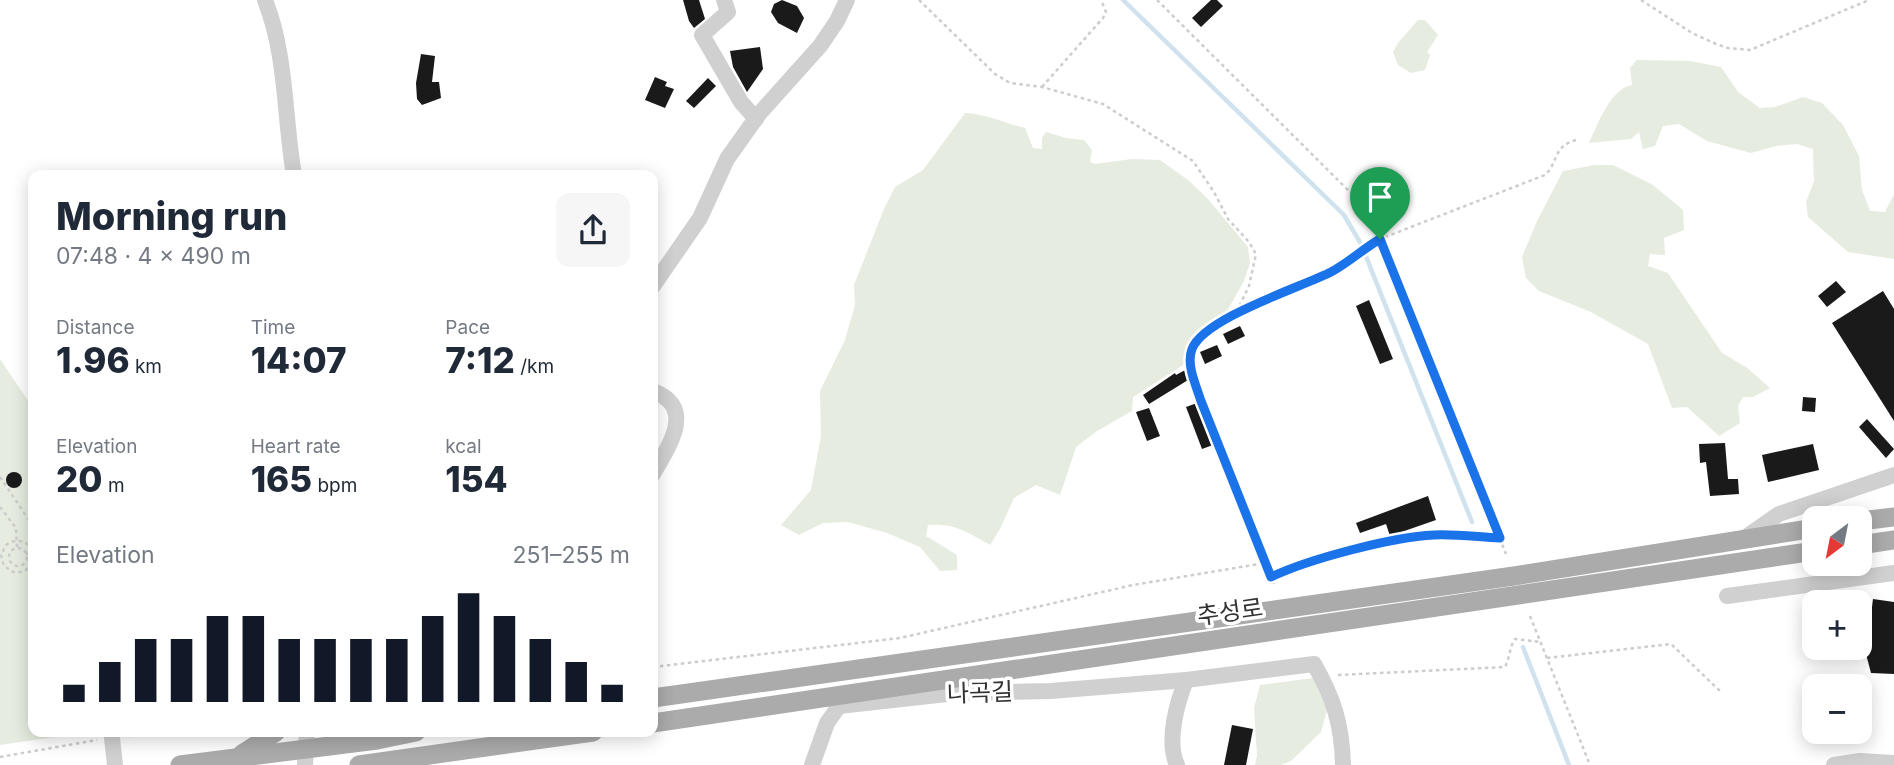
<!DOCTYPE html>
<html lang="en">
<head>
<meta charset="utf-8">
<style>
  body { margin:0; font-family:Inter,"Noto Sans KR",sans-serif; background:#f6f6f7; color:#1f2937; height:100vh; display:flex; flex-direction:column; font-size:26px; white-space:nowrap }
  * { box-sizing:border-box; margin:0 }
  p { font-size:23px; color:#747a83 }
  .icon { flex:none; width:38px; height:38px; fill:none; stroke:currentColor; stroke-width:2; stroke-linecap:round; stroke-linejoin:round }
  .map { position:relative; flex:1; overflow:hidden }
  .drawer { position:absolute; left:28px; top:170px; width:630px; height:567px; display:flex; flex-direction:column; background:#fff; border-radius:14px; box-shadow:0 4px 18px #0003 }
  .drawer>* { flex:none }
  .needle { width:46px; rotate:212deg }
  .buttons { position:absolute; left:1802px; top:506px; display:grid; gap:14px }
  .buttons a { display:grid; place-items:center; width:70px; height:70px; border-radius:14px; background:#fff; box-shadow:0 4px 18px #0003; font-size:35px }
  .pin { position:absolute; display:grid; place-items:center; width:60px; height:60px; color:#fff; margin:-72px -30px; border-radius:50% 50% 50% 0; rotate:-45deg; box-shadow:0 0 7px #0007 }
  .pin .icon { rotate:45deg }
  .round { display:grid; place-items:center; flex:none; width:74px; height:74px; border-radius:14px; background:#f6f6f7 }
  .overview { display:flex; align-items:center; justify-content:space-between; height:119px; padding:0 28px }
  h1 { font-size:38px; font-weight:800; line-height:52px }
  .metrics { display:grid; grid-template-columns:repeat(3,1fr); gap:10px; height:119px; padding:7px 28px }
  .metrics div { display:grid; align-content:center }
  .metrics b { font-size:35px; font-weight:800 }
  .metrics small { font-size:19px; font-weight:400 }
  .metrics p { font-size:19px }
  .chart { height:196px; padding:14px 28px }
  .chart p { display:flex; justify-content:space-between }
  .chart svg { width:100%; height:126px; margin-top:7px; stroke:#111827; stroke-width:6 }
  .map>svg:first-child { display:block }
</style>
</head>
<body>
<div class="map">
<svg width="1894" height="765" viewBox="0 0 1894 765">
  <rect width="100%" height="100%" fill="#fff"/>
  <!-- green -->
  <g fill="#e6ecdf">
    <path d="M1418,20H1425L1438,35L1427,52L1430,55L1425,70L1411,73L1398,65L1393,52L1398,43Z"/>
    <path d="M1637,60L1690,61L1721,67L1738,92L1760,108L1775,107L1803,97L1822,103L1843,125L1859,156L1862,190L1870,211L1885,212L1894,194V259L1848,252L1808,217L1806,202L1814,181L1813,149L1797,144L1776,146L1751,153L1707,141L1679,124L1663,126L1655,146L1643,149L1639,132L1631,139L1589,143C1598,124 1610,89 1632,85L1630,68Z"/>
    <path d="M965,113C986,114 1004,123 1025,128L1033,148L1042,149V138L1046,132L1066,138L1084,140L1092,150L1090,162L1095,164L1132,159L1160,160L1188,180L1208,199L1248,247L1250,263L1244,281L1226,313L1190,338L1185,364L1133,397L1132,411L1097,431L1076,447L1060,495L1036,485L1014,498L1000,529L990,545C967,532 955,523 928,525L926,536L957,555V570L940,571L920,547L887,533L848,522L823,523L799,535L781,525L811,490L821,436L820,391L845,340L855,305L854,285L884,209L895,187L923,170Z"/>
    <path d="M1595,165H1613L1653,185L1683,210L1684,230L1664,238L1665,255L1650,254L1648,266L1668,273L1722,353L1746,367L1770,388L1753,397H1743L1738,406L1740,423L1719,436L1687,407L1672,408L1648,344L1591,312L1539,291L1526,278L1522,257L1537,221L1563,171Z"/>
    <path d="M0,359L33,408V732H89L0,745Z"/>
    <path d="M1313,678L1327,710L1321,732L1291,761L1281,765H1255L1257,755L1254,708L1260,685Z"/>
  </g>
  <g fill="none" stroke-linecap="round" stroke-linejoin="round">
    <!-- stream -->
    <g stroke="#cfe2ee" stroke-width="4.5">
      <path d="M1123,0L1344,215L1361,244L1472,522"/>
      <path d="M1523,647L1569,765"/>
    </g>
  </g>
  <!-- building -->
  <g fill="#1a1a1a">
    <path d="M683,0H699L705,19L694,28L689,21Z"/>
    <path d="M782,0L797,6L804,18L797,33L778,23L771,12L774,4Z"/>
    <path d="M1211,0H1217L1223,6L1201,27L1192,18Z"/>
    <path d="M760,47L763,69L747,92L733,67L730,51Z"/>
    <path d="M421,54L435,56L432,82H439L441,98L422,105L417,99L416,83Z"/>
    <path d="M655,77L667,82L665,86L674,89L665,108L645,100Z"/>
    <path d="M708,78L716,86L694,108L686,101Z"/>
    <path d="M1836,281L1846,292L1827,307L1818,296Z"/>
    <path d="M1883,291L1894,309V421L1832,323Z"/>
    <path d="M1369,300L1393,359L1380,364L1356,306Z"/>
    <path d="M1240,326L1245,336L1228,344L1223,334Z"/>
    <path d="M1217,345L1222,356L1205,364L1200,352Z"/>
    <path d="M1187,369L1193,377L1149,404L1143,395L1175,373L1176,375Z"/>
    <path d="M1803,397L1816,398L1815,412L1802,411Z"/>
    <path d="M1197,403L1213,445L1202,449L1186,407Z"/>
    <path d="M1149,408L1160,436L1147,441L1136,412Z"/>
    <path d="M1867,419L1894,449L1886,458L1859,427Z"/>
    <path d="M1725,443L1728,479H1738L1739,494L1710,496L1706,462L1700,463L1699,444Z"/>
    <path d="M1813,444L1819,470L1768,482L1762,455Z"/>
    <circle cx="14" cy="480" r="8"/>
    <path d="M1428,496L1436,520L1390,536L1386,524L1360,533L1356,523Z"/>
    <path d="M1873,599L1894,602V674L1871,673L1866,654Z"/>
    <path d="M1232,725L1253,729L1246,765H1224Z"/>
  </g>
  <g fill="none" stroke-linecap="round" stroke-linejoin="round">
    <!-- path -->
    <g stroke="#cdcdcd" stroke-width="2.5" stroke-dasharray="3.5 3.5" stroke-linecap="butt">
      <path d="M919,0L995,74L1010,83L1042,87L1103,104L1193,161L1214,192L1228,219L1249,242L1256,254L1249,286L1235,315"/>
      <path d="M1157,0L1366,208L1506,554"/>
      <path d="M1641,0L1692,33L1716,44L1728,48L1750,50L1869,0"/>
      <path d="M1042,87L1103,18L1106,12L1101,0"/>
      <path d="M0,477L33,526"/>
      <path d="M0,507L16,528L17,547"/>
      <circle cx="18" cy="557" r="9"/>
      <path d="M33,550C26,540 16,538 6,545L1,555L4,566L13,572H24L33,563"/>
      <path d="M26,554L33,553"/>
      <path d="M1271,577C1310,558 1391,537 1434,535C1456,534 1478,537 1500,538"/>
      <path d="M1274,584L1201,401L1190,358L1194,345L1203,334L1215,325L1332,271L1380,239L1545,175C1559,162 1552,147 1576,140"/>
      <path d="M1530,616L1590,765"/>
      <path d="M1547,658L1671,644L1722,693"/>
      <path d="M653,667L900,638L1133,585L1265,563"/>
      <path d="M1338,675L1505,667C1510,658 1509,648 1515,639L1541,642"/>
      <path d="M128,736L185,732"/>
      <path d="M0,757L97,740"/>
    </g>
    <!-- minor -->
    <g stroke="#d0d0d0" stroke-width="16">
      <path d="M265,0C287,56 284,117 294,175"/>
      <path d="M724,0L728,12L702,35L741,102L756,119"/>
      <path d="M653,286L700,218L727,159L759,114L820,46L837,21L847,0"/>
      <path d="M653,391C697,408 668,447 653,474"/>
      <path d="M1743,539L1779,514L1894,475"/>
      <path d="M1727,596L1894,573"/>
      <path d="M112,738L115,765"/>
      <path d="M305,765L307,732"/>
      <path d="M812,765L827,723L839,706L956,693L1051,691L1186,680L1314,664C1334,699 1342,725 1343,765"/>
      <path d="M1177,765C1166,741 1177,703 1186,680"/>
      <path d="M1834,765L1860,761L1894,763"/>
    </g>
    <!-- major -->
    <g stroke="#ababab" stroke-width="19">
      <path d="M1860,521L1894,517"/>
      <path d="M1860,545L1894,540"/>
      <path d="M653,698L1514,576L1815,528"/>
      <path d="M653,723L1815,551"/>
      <path d="M242,754L276,732"/>
      <path d="M180,765L377,740L416,732"/>
      <path d="M359,765L593,732"/>
    </g>
  </g>
  <g fill="none" stroke-linecap="round" stroke-linejoin="round">
    <!-- route casing -->
    <g stroke="#fff" stroke-width="14">
      <path id="route" d="M1380,239L1500,538C1478,537 1456,534 1434,535C1392,537 1309,559 1271,577L1201,401C1196,385 1186,365 1192,349C1204,318 1299,288 1331,272C1348,263 1363,249 1380,239Z"/>
    </g>
    <!-- route -->
    <use href="#route" stroke="#1a73e8" stroke-width="9"/>
  </g>
  <g text-anchor="middle" stroke-width="7" stroke-linejoin="round" paint-order="stroke">
    <!-- street labels -->
    <g font-size="24" fill="#333" stroke="#fff">
      <text transform="translate(1230 612) rotate(-8)" y="8">추성로</text>
      <text transform="translate(980 693) rotate(-2)" y="8">나곡길</text>
    </g>
  </g>
</svg>
<div class="buttons">
<a><svg class="needle" viewBox="-14 -14 28 28"><path d="M0-13l5 13h-10z" fill="#e53935"/><path d="M0 13l5-13h-10z" fill="#747a83"/></svg></a>
<a>+</a>
<a>−</a>
</div>
<div class="pin" style="left:1380px;top:239px;background:#1e9e55"><svg class="icon" aria-label="arrive" viewBox="0 0 24 24"><path d="M6 21V4h12l-3 4 3 4H6"/></svg></div>
<section class="drawer">
<div class="overview"><div><h1>Morning run</h1><p>07:48 · 4 × 490 m</p></div><a class="round"><svg class="icon" aria-label="share" viewBox="0 0 24 24"><path d="M12 15V3M7 8l5-5 5 5M5 13v7h14v-7"/></svg></a></div>
<div class="metrics">
<div><p>Distance</p><b>1.96<small> km</small></b></div>
<div><p>Time</p><b>14:07</b></div>
<div><p>Pace</p><b>7:12<small> /km</small></b></div>
</div>
<div class="metrics">
<div><p>Elevation</p><b>20<small> m</small></b></div>
<div><p>Heart rate</p><b>165<small> bpm</small></b></div>
<div><p>kcal</p><b>154</b></div>
</div>
<div class="chart"><p><span>Elevation</span>251–255 m</p>
<svg viewBox="0 0 160 44" preserveAspectRatio="none"><path d="M5 44V38M15 44V30M25 44V22M35 44V22M45 44V14M55 44V14M65 44V22M75 44V22M85 44V22M95 44V22M105 44V14M115 44V6M125 44V14M135 44V22M145 44V30M155 44V38"/></svg>
</div>
</section>
</div>
</body>
</html>
